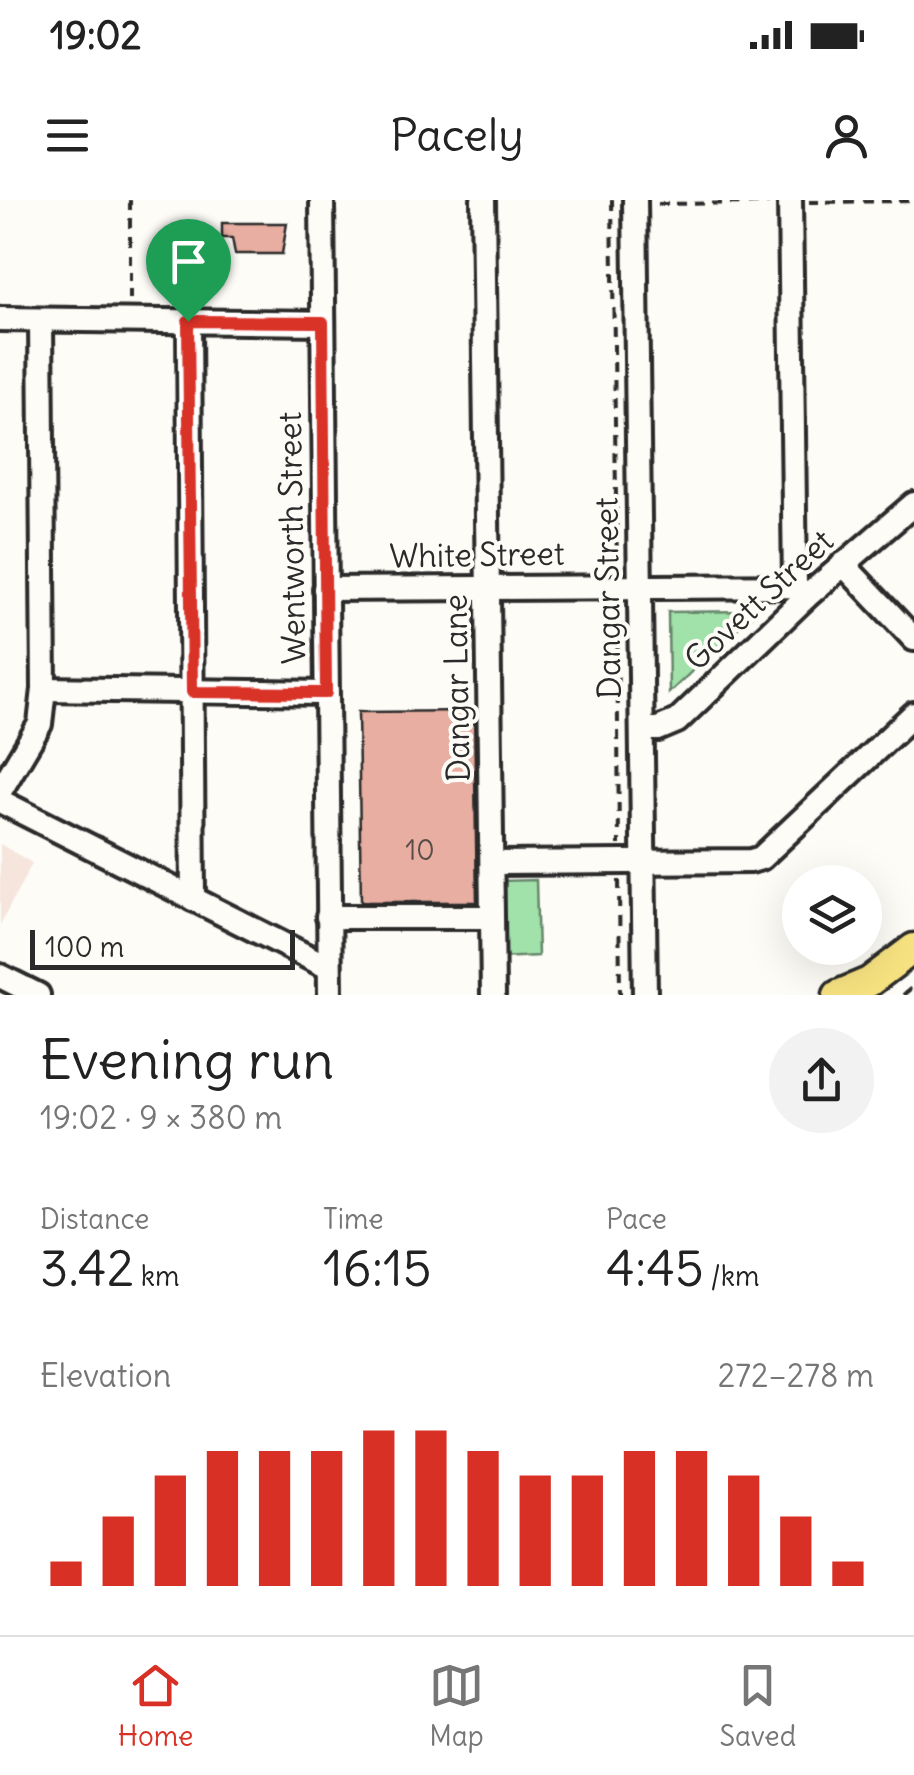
<!DOCTYPE html>
<html lang="en">
<head>
<meta charset="utf-8">
<style>
  body { margin:0; font-family:Delius,sans-serif; background:#f2f2f2; color:#222; height:100vh; display:flex; flex-direction:column; font-size:38px; white-space:nowrap }
  * { box-sizing:border-box; margin:0 }
  p { font-size:32px; color:#767676 }
  .icon { flex:none; width:55px; height:55px; fill:none; stroke:currentColor; stroke-width:2; stroke-linecap:round; stroke-linejoin:round }
  .map { position:relative; height:795px; overflow:hidden }
  .sheet { display:flex; flex-direction:column; background:#fff; flex:1 }
  .sheet>* { flex:none }
  .controls { position:absolute; left:782px; top:665px; display:grid; gap:20px }
  .controls a { display:grid; place-items:center; width:100px; height:100px; border-radius:50%; background:#fff; box-shadow:0 10px 40px #0002; font-size:50px }
  .scale { position:absolute; left:30px; bottom:25px; width:265px; box-sizing:border-box; padding-left:10px; border:5px solid #2b2b2b; border-top:0; font-size:28px; line-height:35px; white-space:nowrap; color:#2b2b2b; -webkit-text-stroke:8px #fdfcf7; paint-order:stroke }
  .pin { position:absolute; display:grid; place-items:center; width:85px; height:85px; color:#fff; margin:-102px -42px; border-radius:50% 50% 50% 0; rotate:-45deg; box-shadow:0 0 10px #0007 }
  .pin .icon { rotate:45deg }
  .round { display:grid; place-items:center; flex:none; width:105px; height:105px; border-radius:52px; background:#f2f2f2 }
  .headline { display:flex; align-items:center; justify-content:space-between; height:170px; padding:0 40px }
  h1 { font-size:55px; font-weight:600; line-height:75px }
  .stats { display:grid; grid-template-columns:repeat(3,1fr); gap:15px; height:170px; padding:10px 40px }
  .stats div { display:grid; align-content:center }
  .stats b { font-size:50px; font-weight:600 }
  .stats small { font-size:28px; font-weight:400 }
  .stats p { font-size:28px }
  .chart { height:280px; padding:20px 40px }
  .chart p { display:flex; justify-content:space-between }
  .chart svg { width:100%; height:180px; margin-top:10px; stroke:#d93025; stroke-width:6 }
  .status { display:flex; justify-content:space-between; align-items:center; height:70px; padding:0 50px; background:#fff; direction:ltr }
  .status svg { height:28px; fill:currentColor }
  header { display:flex; justify-content:space-between; align-items:center; height:130px; padding:0 40px; background:#fff; font-size:45px; font-weight:600 }
  .menu { display:flex; justify-content:space-around; align-items:center; height:140px; border-top:2px solid #e0e0e0; background:#fff; font-size:28px; color:#767676 }
  .menu a { display:grid; justify-items:center; gap:5px }
  .menu .on { color:#d93025 }
  .map>svg:first-child { display:block }
</style>
</head>
<body>
<div class="status"><b>19:02</b><svg viewBox="0 0 49 12"><path d="M0 12V9h3v3zM5 12V6h3v6zM10 12V3h3v9zM15 12V0h3v12zM26 1h20v11H26zM47 4h2v5h-2z"/></svg></div>
<header><svg class="icon" aria-label="menu" viewBox="0 0 24 24"><path d="M4 6h16M4 12h16M4 18h16"/></svg>Pacely<svg class="icon" aria-label="person" viewBox="0 0 24 24"><circle cx="12" cy="8" r="4"/><path d="M4 21q1-7 8-7t8 7"/></svg></header>
<div class="map">
<svg width="914" height="795" viewBox="0 0 914 795">
  <rect width="100%" height="100%" fill="#fdfcf7"/>
  <filter id="ink" filterUnits="userSpaceOnUse"><feTurbulence type="fractalNoise" baseFrequency=".01" numOctaves="2"/><feDisplacementMap in="SourceGraphic" scale="20" xChannelSelector="R" yChannelSelector="G"/><feConvolveMatrix kernelMatrix="1 2 1 2 8 2 1 2 1" color-interpolation-filters="sRGB"/></filter>
  <g filter="url(#ink)">
    <!-- built -->
    <path fill="#f6e5dd" d="M0,644L32,663L0,725Z"/>
    <!-- green -->
    <g fill="#a1e1aa" stroke="#66866a" stroke-width="2.5">
      <path d="M756,411L669,493L668,412Z"/>
      <path d="M536,680L538,756L499,758L496,681Z"/>
    </g>
    <!-- building -->
    <g fill="#e7aea1" stroke="#2b2b2b" stroke-width="2.5">
      <path d="M222,23H287L282,54H235L232,38H222Z"/>
      <path d="M474,511L477,702H361L358,512Z"/>
    </g>
    <g fill="none" stroke-linecap="round" stroke-linejoin="round">
      <!-- minor casing -->
      <g stroke="#2b2b2b" stroke-width="30">
        <g id="minor">
          <path d="M322,0L330,795"/>
          <path d="M483,0L493,795"/>
          <path d="M635,0L645,795"/>
          <path d="M790,0L795,386"/>
          <path d="M0,119L323,123"/>
          <path d="M189,121L193,699"/>
          <path d="M843,364L914,439"/>
          <path d="M325,389L795,386L806,397"/>
          <path d="M44,489L326,493"/>
          <path d="M642,529H658L677,521L806,397L914,304"/>
          <path d="M0,591L40,524L44,489L41,120"/>
          <path d="M0,601L328,767"/>
          <path d="M492,663L751,661L761,658L914,514"/>
          <path d="M328,717H492"/>
          <path d="M0,776L38,795"/>
        </g>
      </g>
      <!-- major casing -->
      <g stroke="#2b2b2b" stroke-width="35">
        <path id="major" d="M838,795L869,782L914,748"/>
      </g>
      <!-- path -->
      <g stroke="#2b2b2b" stroke-width="4" stroke-dasharray="10 8" stroke-linecap="butt">
        <path d="M612,0L617,370"/>
        <path d="M809,2L914,1"/>
        <path d="M658,4L769,3"/>
        <path d="M130,100V0"/>
        <path d="M617,405L619,645"/>
        <path d="M619,680L620,795"/>
        <path d="M903,795L914,786"/>
      </g>
      <!-- minor -->
      <use href="#minor" stroke="#fdfcf7" stroke-width="22"/>
      <!-- major -->
      <use href="#major" stroke="#f7e281" stroke-width="28"/>
    </g>
  </g>
  <g fill="none" stroke-linecap="round" stroke-linejoin="round" filter="url(#ink)">
    <!-- route casing -->
    <g stroke="#fff" stroke-width="20">
      <path id="route" d="M188,121L323,122L326,493L192,492Z"/>
    </g>
    <!-- route -->
    <use href="#route" stroke="#d93025" stroke-width="12"/>
  </g>
  <g text-anchor="middle" stroke-width="8" stroke-linejoin="round" paint-order="stroke">
    <!-- number labels -->
    <g font-size="28" fill="#5a4c48">
      <text x="420" y="660">10</text>
    </g>
    <!-- street labels -->
    <g font-size="32" fill="#2b2b2b" stroke="#fdfcf7">
      <text transform="translate(292 338) rotate(-91)" y="11">Wentworth Street</text>
      <text transform="translate(477 355) rotate(-1)" y="11">White Street</text>
      <text transform="translate(608 398) rotate(-91)" y="11">Dangar Street</text>
      <text transform="translate(759 400) rotate(-43)" y="11">Govett Street</text>
      <text transform="translate(457 488) rotate(-91)" y="11">Dangar Lane</text>
    </g>
  </g>
</svg>
<div class="controls">
<a><svg class="icon" aria-label="layers" viewBox="0 0 24 24"><path d="M12 4l9 5-9 5-9-5zM3 14l9 5 9-5"/></svg></a>
</div>
<div class="scale">100 m</div>
<div class="pin" style="left:188px;top:121px;background:#1e9e55"><svg class="icon" aria-label="arrive" viewBox="0 0 24 24"><path d="M6 21V4h12l-3 4 3 4H6"/></svg></div>
</div>
<section class="sheet">
<div class="headline"><div><h1>Evening run</h1><p>19:02 · 9 × 380 m</p></div><a class="round"><svg class="icon" aria-label="share" viewBox="0 0 24 24"><path d="M12 15V3M7 8l5-5 5 5M5 13v7h14v-7"/></svg></a></div>
<div class="stats">
<div><p>Distance</p><b>3.42<small> km</small></b></div>
<div><p>Time</p><b>16:15</b></div>
<div><p>Pace</p><b>4:45<small> /km</small></b></div>
</div>
<div class="chart"><p><span>Elevation</span>272–278 m</p>
<svg viewBox="0 0 160 44" preserveAspectRatio="none"><path d="M5 44V38M15 44V27M25 44V17M35 44V11M45 44V11M55 44V11M65 44V6M75 44V6M85 44V11M95 44V17M105 44V17M115 44V11M125 44V11M135 44V17M145 44V27M155 44V38"/></svg>
</div>
</section>
<nav class="menu">
<a class="on"><svg class="icon" aria-label="home" viewBox="0 0 24 24"><path d="M3 11l9-7 9 7M6 9v11h12V9"/></svg>Home</a>
<a><svg class="icon" aria-label="map" viewBox="0 0 24 24"><path d="M3 6l6-2 6 2 6-2v14l-6 2-6-2-6 2zM9 4v14M15 6v14"/></svg>Map</a>
<a><svg class="icon" aria-label="saved" viewBox="0 0 24 24"><path d="M7 4h10v16l-5-4-5 4z"/></svg>Saved</a>
</nav>
</body>
</html>
